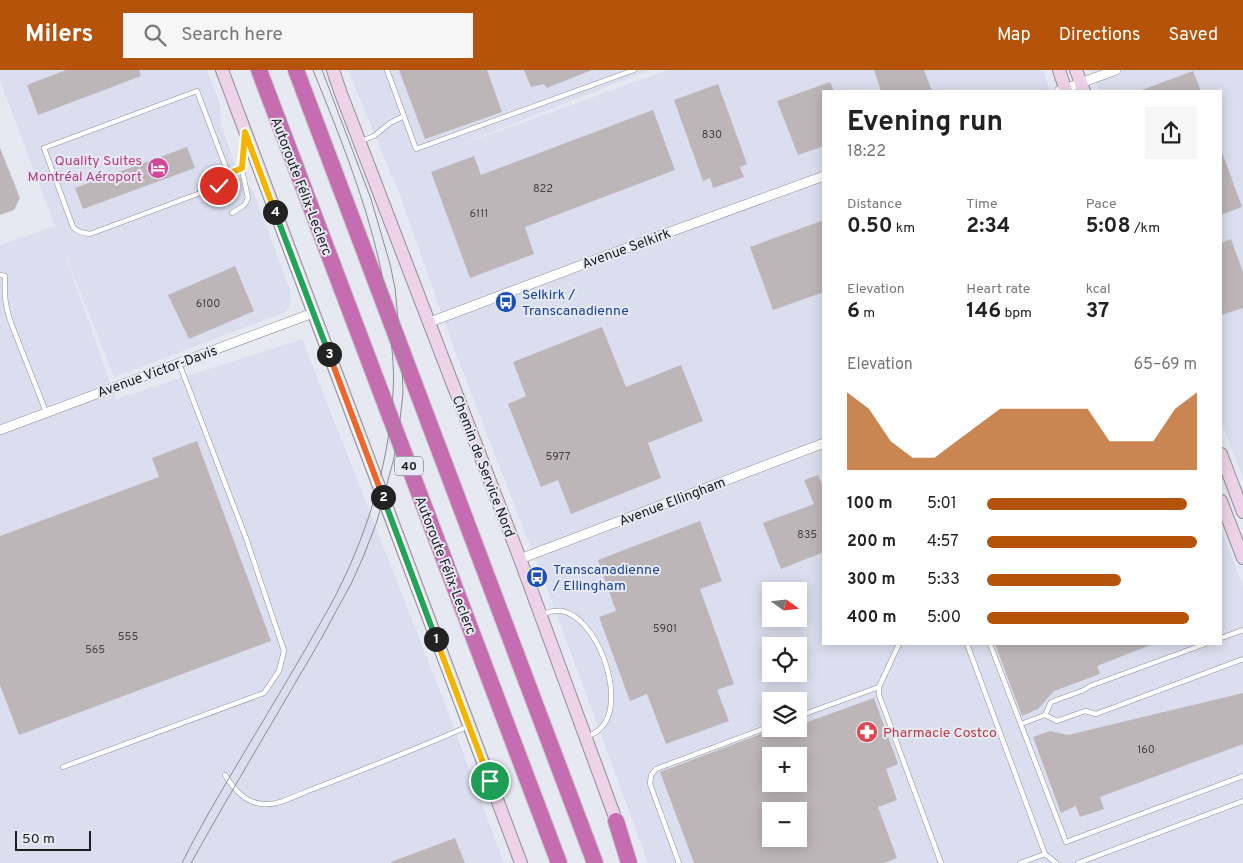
<!DOCTYPE html>
<html lang="en">
<head>
<meta charset="utf-8">
<style>
  body { margin:0; font-family:Overpass,sans-serif; background:#f6f6f6; color:#222; height:100vh; display:flex; flex-direction:column; font-size:19px; white-space:nowrap }
  * { box-sizing:border-box; margin:0 }
  p { font-size:16px; color:#767676 }
  .icon { flex:none; width:28px; height:28px; fill:none; stroke:currentColor; stroke-width:2; stroke-linecap:round; stroke-linejoin:round }
  .map { position:relative; flex:1; overflow:hidden }
  .details { position:absolute; left:822px; top:20px; width:400px; height:555px; display:flex; flex-direction:column; background:#fff; border-radius:0px; box-shadow:0 2px 12px #0003 }
  .details>* { flex:none }
  .needle { width:32px; rotate:105deg }
  .buttons { position:absolute; left:762px; top:512px; display:grid; gap:10px }
  .buttons a { display:grid; place-items:center; width:45px; height:45px; border-radius:0px; background:#fff; box-shadow:0 2px 12px #0003; font-size:25px }
  .scale { position:absolute; left:15px; bottom:12px; width:76px; box-sizing:border-box; padding-left:5px; border:2px solid #1c1d20; border-top:0; font-size:14px; line-height:18px; white-space:nowrap; color:#1c1d20; -webkit-text-stroke:4px #e7e9f2; paint-order:stroke }
  .pin { position:absolute; display:grid; place-items:center; width:42px; height:42px; color:#fff; margin:-21px; border:2px solid #fff; border-radius:50%; box-shadow:0 1px 5px #0007 }
  .km { position:absolute; width:25px; height:25px; margin:-12px; border-radius:50%; background:#222; color:#fff; font-size:14px; line-height:25px; text-align:center }
  .round { display:grid; place-items:center; flex:none; width:52px; height:52px; border-radius:0px; background:#f6f6f6 }
  .headline { display:flex; align-items:center; justify-content:space-between; height:85px; padding:0 25px }
  h1 { font-size:28px; font-weight:700; line-height:38px }
  .metrics { display:grid; grid-template-columns:repeat(3,1fr); gap:8px; height:85px; padding:5px 25px }
  .metrics div { display:grid; align-content:center }
  .metrics b { font-size:21px; font-weight:700 }
  .metrics small { font-size:14px; font-weight:400 }
  .metrics p { font-size:14px }
  .chart { height:140px; padding:10px 25px }
  .chart p { display:flex; justify-content:space-between }
  .chart svg { width:100%; height:90px; margin-top:5px; fill:#b45309; opacity:.7 }
  ul { padding:0 25px; list-style:none; font-size:16px }
  li { display:grid; grid-template-columns:80px 60px 1fr; align-items:center; height:38px }
  li i { height:12px; border-radius:6px; background:#b45309 }
  header { display:flex; align-items:center; gap:30px; box-sizing:border-box; height:70px; padding:0 25px; background:#b45309; color:#fff }
  header strong { font-size:24px }
  nav { display:flex; gap:28px; margin-inline-start:auto; font-size:18px }
  .search { width:350px; height:45px; background:#f6f6f6; display:flex; align-items:center; gap:12px; box-sizing:border-box; padding:0 18px; border-radius:0px; color:#767676; font-size:19px }
  .map>svg:first-child { display:block }
</style>
</head>
<body>
<header>
<strong>Milers</strong>
<div class="search"><svg class="icon" aria-label="search" viewBox="0 0 24 24"><circle cx="10" cy="10" r="6"/><path d="M15 15l6 6"/></svg>Search here</div>
<nav><a>Map</a><a>Directions</a><a>Saved</a></nav>
</header>
<div class="map">
<svg width="1243" height="793" viewBox="0 0 1243 793">
  <rect width="100%" height="100%" fill="#e7e9f2"/>
  <!-- built -->
  <g fill="#dadeee" fill-rule="evenodd">
    <path d="M0,0H207L220,34L221,55L235,93L254,123L290,220L291,231L288,239L285,242L281,244L114,307L63,179L116,329L302,269L447,639L504,793H0V175L55,156L0,11Z"/>
    <path d="M348,0H649L452,78L668,0H1043L1050,21H824V574H1221V458L1243,516V793H648L539,496L525,463L452,273L397,117L390,102ZM771,521H799V549H771ZM771,576H799V604H771ZM771,631H799V659H771ZM771,686H799V714H771ZM771,741H799V769H771Z"/>
    <path d="M1091,0H1243V408L1221,350V21H1099Z"/>
  </g>
  <!-- building -->
  <g fill="#beb5b9" fill-rule="evenodd">
    <path d="M66,0H139L141,6L38,45L27,15Z"/>
    <path d="M399,0H487L502,42L425,69Z"/>
    <path d="M524,0H592L547,18L544,14L531,17Z"/>
    <path d="M874,0H924L932,21H881Z"/>
    <path d="M1193,1L1201,21H1142V20Z"/>
    <path d="M830,12L834,21H824V76L798,85L777,31Z"/>
    <path d="M718,14L747,94L740,97L744,107L713,118L710,108L703,111L674,30Z"/>
    <path d="M653,40L675,100L525,157L534,184L470,208L431,102L474,86L481,105Z"/>
    <path d="M187,77L195,98L83,139L75,118Z"/>
    <path d="M0,78L20,128L14,140L0,145Z"/>
    <path d="M1222,82L1242,137L1221,145V83Z"/>
    <path d="M824,150V222L773,240L750,177Z"/>
    <path d="M1231,169L1243,202V238L1221,245V173Z"/>
    <path d="M235,196L254,241L189,269L168,225Z"/>
    <path d="M602,257L626,317L681,295L703,351L648,373L661,408L571,444L558,410L541,417L508,334L526,326L513,292Z"/>
    <path d="M197,371L271,571L19,665L0,615V466L159,407L152,388Z"/>
    <path d="M818,405L824,419V482L781,499L763,453L814,434L804,410Z"/>
    <path d="M700,451L722,511L700,519L734,614L717,620L729,651L666,674L647,624L630,631L599,547L616,541L598,490Z"/>
    <path d="M995,574H1153L1097,596L1100,604L1054,621L1038,639L1022,646Z"/>
    <path d="M1243,623V674L1100,727L1104,739L1080,747L1076,736L1061,743L1033,667L1050,661L1068,665Z"/>
    <path d="M874,628L898,694L886,699L897,730L878,737L897,788L884,793H694L660,702L774,659H799V655ZM771,686H799V714H771ZM771,741H799V769H771Z"/>
    <path d="M455,768L465,793H391V792Z"/>
  </g>
  <g fill="none" stroke-linecap="round" stroke-linejoin="round">
    <!-- lane casing -->
    <g stroke="#8d8f97" stroke-width="5.5">
      <g id="lane">
        <path d="M387,0L416,79L634,0"/>
        <path d="M197,21L228,103L225,110L219,116L90,164C83,163 77,162 73,157L44,78Z"/>
        <path d="M361,71L374,66L390,53L404,46"/>
        <path d="M228,103L242,98"/>
        <path d="M232,143L243,136L245,134L248,128L241,95L244,71"/>
        <path d="M0,205L5,206C4,225 5,235 11,253L46,342"/>
        <path d="M543,544C549,542 555,540 562,541C597,548 624,623 605,653C601,659 594,664 587,667"/>
        <path d="M1221,568L1243,560"/>
        <path d="M899,574L879,617V625L941,793"/>
        <path d="M967,574L1045,784"/>
        <path d="M990,574L1066,772L1243,706"/>
        <path d="M1205,574L1090,616L1084,620L1051,632L1045,645L1057,651L1085,641L1096,644L1243,589"/>
        <path d="M799,646L879,617"/>
        <path d="M1021,654L1045,645"/>
        <path d="M63,697L264,623L279,601L284,581L246,468L179,293"/>
        <path d="M225,705C234,719 245,733 263,734C278,736 299,724 313,719C365,699 418,678 469,656"/>
        <path d="M679,793L650,714L651,705L656,699L771,656"/>
        <path d="M1020,793L1045,784L1056,793"/>
        <path d="M1078,793L1243,731"/>
      </g>
    </g>
    <!-- street casing -->
    <g stroke="#8d8f97" stroke-width="10">
      <g id="street">
        <path d="M1059,21L1116,0"/>
        <path d="M430,252L648,170L824,106"/>
        <path d="M0,360L313,243"/>
        <path d="M520,489L824,373"/>
      </g>
    </g>
    <!-- secondary casing -->
    <g stroke="#8d8f97" stroke-width="14">
      <g id="secondary">
        <path d="M222,0L521,793"/>
        <path d="M333,0L340,21L520,489L619,758"/>
        <path d="M1059,0L1066,21"/>
        <path d="M1076,0L1084,21"/>
        <path d="M1221,384L1243,442"/>
        <path d="M1221,431L1243,488"/>
      </g>
    </g>
    <!-- highway casing -->
    <g stroke="#c9c9c9" stroke-width="18">
      <g id="highway">
        <path d="M259,0L559,793"/>
        <path d="M296,0L595,793"/>
        <path d="M616,751L629,793"/>
      </g>
    </g>
    <!-- lane -->
    <use href="#lane" stroke="#fff" stroke-width="4.5"/>
    <!-- street -->
    <use href="#street" stroke="#fff" stroke-width="9"/>
    <!-- secondary -->
    <use href="#secondary" stroke="#eed3e8" stroke-width="12"/>
    <!-- highway -->
    <use href="#highway" stroke="#c66db2" stroke-width="16"/>
    <!-- tram -->
    <g stroke="#8b8c93" stroke-width="1">
      <path d="M182,793C197,762 215,732 232,703C265,647 299,592 330,536C365,471 389,397 393,323C395,296 391,268 387,242C385,225 383,207 379,191C364,125 338,62 313,0"/>
      <path d="M191,793L225,733L321,569L352,512L364,485L377,451L394,388L399,359L403,323L402,292L395,218L390,194L371,129L322,0"/>
    </g>
  </g>
  <g fill="none" stroke-linecap="round" stroke-linejoin="round">
    <!-- split-1 casing -->
    <g stroke="#fff" stroke-width="10">
      <path id="split-1" d="M436,569L490,711"/>
    </g>
    <!-- split-2 casing -->
    <g stroke="#fff" stroke-width="10">
      <path id="split-2" d="M383,427L436,569"/>
    </g>
    <!-- split-3 casing -->
    <g stroke="#fff" stroke-width="10">
      <path id="split-3" d="M329,284L383,427"/>
    </g>
    <!-- split-4 casing -->
    <g stroke="#fff" stroke-width="10">
      <path id="split-4" d="M275,142L329,284"/>
    </g>
    <!-- split-5 casing -->
    <g stroke="#fff" stroke-width="10">
      <path id="split-5" d="M219,116L223,113L228,104L242,98L245,62L275,142"/>
    </g>
    <!-- split-1 -->
    <use href="#split-1" stroke="#f5b400" stroke-width="6"/>
    <!-- split-2 -->
    <use href="#split-2" stroke="#22a559" stroke-width="6"/>
    <!-- split-3 -->
    <use href="#split-3" stroke="#f0652b" stroke-width="6"/>
    <!-- split-4 -->
    <use href="#split-4" stroke="#22a559" stroke-width="6"/>
    <!-- split-5 -->
    <use href="#split-5" stroke="#f5b400" stroke-width="6"/>
  </g>
  <!-- icons -->
  <defs>
    <g id="hotel-disc" transform="scale(1.125)"><circle r="9.5" fill="#d1479c" stroke="#e7e9f2"/><path d="M-6-4.5h1.5V1H6V5H4.5V3h-9V5H-6ZM-4 0a1.8 1.8 0 1 1 3.6 0ZM.5 0V-2.5h3Q6-2.5 6 0Z" fill="#fff"/></g>
    <g id="bus-disc" transform="scale(1.125)"><circle r="9.5" fill="#1a4fb4" stroke="#e7e9f2"/><path d="M-5-6H5V4H4V6H2V4H-2V6H-4V4H-5ZM-3.5-4V0h7V-4ZM-3.5 1.2v1.5H-2V1.2ZM2 1.2v1.5H3.5V1.2Z" fill="#fff"/></g>
    <g id="pharmacy-disc" transform="scale(1.125)"><circle r="9.5" fill="#e0444e" stroke="#e7e9f2"/><path d="M-2-6h4v4h4v4h-4v4h-4v-4h-4v-4h4Z" fill="#fff"/></g>
  </defs>
  <g fill-rule="evenodd">
    <use href="#hotel-disc" x="158" y="98"/>
    <use href="#bus-disc" x="506" y="232"/>
    <use href="#bus-disc" x="537" y="507"/>
    <use href="#pharmacy-disc" x="867" y="662"/>
  </g>
  <g text-anchor="middle" stroke-width="4" stroke-linejoin="round" paint-order="stroke">
    <!-- number labels -->
    <g font-size="11" fill="#444346">
      <text x="712" y="68">830</text>
      <text x="543" y="122">822</text>
      <text x="479" y="147">6111</text>
      <text x="208" y="237">6100</text>
      <text x="558" y="390">5977</text>
      <text x="807" y="468">835</text>
      <text x="665" y="562">5901</text>
      <text x="128" y="570">555</text>
      <text x="95" y="583">565</text>
      <text x="1146" y="683">160</text>
    </g>
    <!-- shield labels -->
    <rect fill="#e7e9f2" stroke="#595a5f" stroke-width="1" x="395" y="386.5" width="28" height="19" rx="4"/>
    <g font-size="12" font-weight="bold" fill="#1c1d20">
      <text x="409" y="400">40</text>
    </g>
    <!-- hotel labels -->
    <g font-size="14" fill="#b23c85" stroke="#e7e9f2" text-anchor="end">
      <text x="142" y="95">Quality Suites<tspan x="142" dy="16">Montréal Aéroport</tspan></text>
    </g>
    <!-- street labels -->
    <g font-size="14" fill="#1c1d20" stroke="#e7e9f2">
      <text transform="translate(302 116) rotate(69)" y="5">Autoroute Félix-Leclerc</text>
      <text transform="translate(626 178) rotate(-20)" y="5">Avenue Selkirk</text>
      <text transform="translate(157 301) rotate(-20)" y="5">Avenue Victor-Davis</text>
      <text transform="translate(484 396) rotate(69)" y="5">Chemin de Service Nord</text>
      <text transform="translate(672 431) rotate(-21)" y="5">Avenue Ellingham</text>
      <text transform="translate(446 495) rotate(69)" y="5">Autoroute Félix-Leclerc</text>
    </g>
    <!-- transit labels -->
    <g font-size="14" fill="#164399" stroke="#e7e9f2" text-anchor="start">
      <text x="522" y="229">Selkirk /<tspan x="522" dy="16">Transcanadienne</tspan></text>
      <text x="553" y="504">Transcanadienne<tspan x="553" dy="16">/ Ellingham</tspan></text>
    </g>
    <!-- health labels -->
    <g font-size="14" fill="#be3a42" stroke="#e7e9f2" text-anchor="start">
      <text x="883" y="667">Pharmacie Costco</text>
    </g>
  </g>
</svg>
<div class="buttons">
<a><svg class="needle" viewBox="-14 -14 28 28"><path d="M0-13l5 13h-10z" fill="#e53935"/><path d="M0 13l5-13h-10z" fill="#767676"/></svg></a>
<a><svg class="icon" aria-label="locate" viewBox="0 0 24 24"><circle cx="12" cy="12" r="6"/><path d="M12 2v4M12 18v4M2 12h4M18 12h4"/></svg></a>
<a><svg class="icon" aria-label="layers" viewBox="0 0 24 24"><path d="M12 4l9 5-9 5-9-5zM3 14l9 5 9-5"/></svg></a>
<a>+</a>
<a>−</a>
</div>
<div class="scale">50 m</div>
<div class="pin" style="left:490px;top:711px;background:#1e9e55"><svg class="icon" aria-label="arrive" viewBox="0 0 24 24"><path d="M6 21V4h12l-3 4 3 4H6"/></svg></div>
<div class="pin" style="left:219px;top:116px;background:#d93025"><svg class="icon" aria-label="check" viewBox="0 0 24 24"><path d="M5 12l5 5 9-10"/></svg></div>
<b class="km" style="left:436px;top:569px">1</b>
<b class="km" style="left:383px;top:427px">2</b>
<b class="km" style="left:329px;top:284px">3</b>
<b class="km" style="left:275px;top:142px">4</b>
<section class="details">
<div class="headline"><div><h1>Evening run</h1><p>18:22</p></div><a class="round"><svg class="icon" aria-label="share" viewBox="0 0 24 24"><path d="M12 15V3M7 8l5-5 5 5M5 13v7h14v-7"/></svg></a></div>
<div class="metrics">
<div><p>Distance</p><b>0.50<small> km</small></b></div>
<div><p>Time</p><b>2:34</b></div>
<div><p>Pace</p><b>5:08<small> /km</small></b></div>
</div>
<div class="metrics">
<div><p>Elevation</p><b>6<small> m</small></b></div>
<div><p>Heart rate</p><b>146<small> bpm</small></b></div>
<div><p>kcal</p><b>37</b></div>
</div>
<div class="chart"><p><span>Elevation</span>65–69 m</p>
<svg viewBox="0 0 160 44" preserveAspectRatio="none"><path d="M0 44V6L10 14L20 30L30 38L40 38L50 30L60 22L70 14L80 14L90 14L100 14L110 14L120 30L130 30L140 30L150 14L160 6V44z"/></svg>
</div>
<ul>
<li><b>100 m</b>5:01<i style="width:95%"></i></li>
<li><b>200 m</b>4:57<i style="width:100%"></i></li>
<li><b>300 m</b>5:33<i style="width:64%"></i></li>
<li><b>400 m</b>5:00<i style="width:96%"></i></li>
</ul>
</section>
</div>
</body>
</html>
